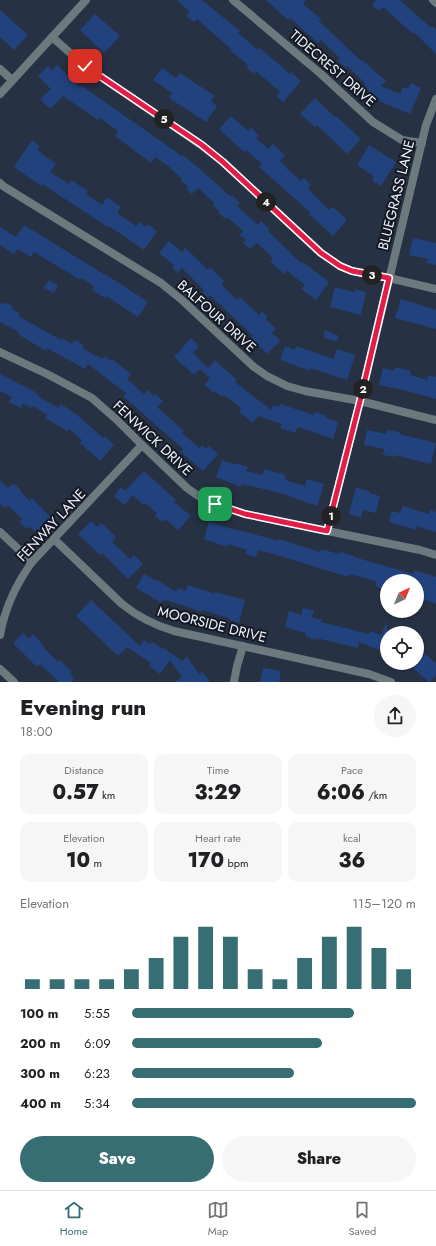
<!DOCTYPE html>
<html lang="en">
<head>
<meta charset="utf-8">
<style>
  body { margin:0; font-family:Jost,sans-serif; background:#f6f6f6; color:#202124; height:100vh; display:flex; flex-direction:column; font-size:15px; white-space:nowrap }
  * { box-sizing:border-box; margin:0 }
  p { font-size:13px; color:#757577 }
  .icon { flex:none; width:22px; height:22px; fill:none; stroke:currentColor; stroke-width:2; stroke-linecap:round; stroke-linejoin:round }
  .map { position:relative; height:682px; overflow:hidden }
  .details { display:flex; flex-direction:column; background:#fff; flex:1 }
  .details>* { flex:none }
  .needle { width:26px; rotate:43deg }
  .controls { position:absolute; left:380px; top:574px; display:grid; gap:8px }
  .controls a { display:grid; place-items:center; width:44px; height:44px; border-radius:50%; background:#fff; box-shadow:0 1px 3px #0004; font-size:20px }
  .pin { position:absolute; display:grid; place-items:center; width:34px; height:34px; color:#fff; margin:-17px; border-radius:8px; box-shadow:0 2px 6px #0006 }
  .km { position:absolute; width:20px; height:20px; margin:-10px; border-radius:50%; background:#222; color:#fff; font-size:11px; line-height:20px; text-align:center }
  .round { display:grid; place-items:center; flex:none; width:42px; height:42px; border-radius:21px; background:#f6f6f6 }
  .summary { display:flex; align-items:center; justify-content:space-between; height:68px; padding:0 20px }
  h1 { font-size:22px; font-weight:800; line-height:30px }
  .stats { display:grid; grid-template-columns:repeat(3,1fr); gap:6px; height:68px; padding:4px 20px }
  .stats div { display:grid; align-content:center; border-radius:10px; background:#f6f6f6; text-align:center }
  .stats b { font-size:20px; font-weight:800 }
  .stats small { font-size:11px; font-weight:400 }
  .stats p { font-size:11px }
  .chart { height:112px; padding:8px 20px }
  .chart p { display:flex; justify-content:space-between }
  .chart svg { width:100%; height:72px; margin-top:4px; stroke:#366e73; stroke-width:6 }
  .cta { display:flex; gap:8px; margin-top:auto; padding:8px 20px }
  .cta a { flex:1; height:46px; border-radius:24px; background:#366e73; color:#fff; font-size:16px; font-weight:800; line-height:46px; text-align:center }
  .cta a+a { background:#f6f6f6; color:#202124 }
  ul { padding:0 20px; list-style:none; font-size:13px }
  li { display:grid; grid-template-columns:64px 48px 1fr; align-items:center; height:30px }
  li i { height:10px; border-radius:5px; background:#366e73 }
  .tabs { display:flex; justify-content:space-around; align-items:center; height:56px; border-top:1px solid #e0e0e0; background:#fff; font-size:11px; color:#757577 }
  .tabs a { display:grid; justify-items:center; gap:2px }
  .tabs .on { color:#366e73 }
  .map>svg:first-child { display:block }
</style>
</head>
<body>
<div class="map">
<svg width="436" height="682" viewBox="0 0 436 682">
  <rect width="100%" height="100%" fill="#263144"/>
  <!-- building -->
  <g fill="#22427e">
    <path d="M177,0H202L240,31L238,33L258,50L260,48L290,74L291,72L301,81L283,102L276,96L280,92L256,71L254,74L246,67L248,65L231,51L232,50L197,19L194,22L186,16L190,12Z"/>
    <path d="M266,0H306L303,4L321,19L319,21L335,36L361,61L362,60L386,81L381,86L400,94L403,87L408,89L411,83L421,88L410,114L381,102L363,86L365,83L347,66L346,68L337,60L340,58L321,40L318,43L290,18L288,20Z"/>
    <path d="M376,0H400L430,27L432,26L436,29V54L414,32L413,34L383,7L379,11L372,5Z"/>
    <path d="M0,10L28,35L14,50L0,37Z"/>
    <path d="M95,14L120,36L104,53L80,30Z"/>
    <path d="M57,65L80,88L82,86L182,156L183,155L208,176L231,197L232,195L240,203L237,206L258,225L261,221L269,229L268,231L302,264L303,262L329,282L316,300L301,289L305,285L287,271L284,274L270,261L273,258L257,243L250,249L243,243L246,240L240,235L243,231L227,217L225,219L218,212L219,211L213,205L214,203L198,188L192,194L186,189L188,187L181,181L182,179L168,166L155,157L151,163L115,136L118,131L100,118L98,120L63,96L50,109L40,99L51,89L38,76L48,66L52,70Z"/>
    <path d="M162,68L176,78L180,73L215,96L211,101L217,106L206,122L169,98L172,93L153,80Z"/>
    <path d="M315,98L335,117L336,116L361,139L347,154L317,125L315,127L300,114Z"/>
    <path d="M231,116L248,131L251,128L259,135L256,138L268,149L273,144L285,155L280,161L287,167L286,168L301,181L304,178L311,185L308,189L329,210L333,207L347,220L333,236L309,214L310,212L259,167L262,164L246,150L244,152L219,129Z"/>
    <path d="M32,140L40,146L37,150L56,164L50,172L69,184L71,180L88,191L86,194L102,205L107,197L121,207L117,213L136,226L139,222L146,227L148,224L157,231L144,250L109,226L108,227L42,184L41,186L14,167Z"/>
    <path d="M369,145L396,162L381,186L372,180L374,176L357,165Z"/>
    <path d="M24,225L89,265L105,275V274L148,302L138,317L106,296L105,298L92,290L94,286L81,278L80,280L69,273L34,252L31,257L18,249L14,254L0,245V227L16,237Z"/>
    <path d="M413,238L436,243V265L427,263L428,259L409,255Z"/>
    <path d="M169,241L182,252L185,248L193,255L208,270L210,267L224,281L221,284L237,300L240,297L259,315L262,312L268,317L266,319L276,329L272,333L280,341L267,354L251,338L253,336L210,295L208,298L202,292L204,290L182,268L178,273L172,267L174,265L159,253Z"/>
    <path d="M49,280L58,285L54,293L44,288Z"/>
    <path d="M335,287L354,292L355,289L366,292L361,315L330,307Z"/>
    <path d="M401,299L436,310V329L395,318Z"/>
    <path d="M4,302L13,306L12,309L20,313L18,316L61,340L62,338L72,344L74,340L84,345L82,348L102,359L105,356L111,361L112,359L131,374L127,379L144,394L148,390L153,396L155,394L163,401L157,407L184,431L182,433L199,448L202,445L206,449L209,446L218,454L203,471L181,452L183,449L123,396L126,393L88,364L85,369L47,348L46,351L18,334L19,332L0,322V303L3,305Z"/>
    <path d="M325,330L339,336L336,342L323,337Z"/>
    <path d="M191,338L199,346L193,353L208,368L215,360L237,380L235,382L271,410L273,405L279,407L280,404L314,415L315,412L325,415V417L338,422L333,439L298,427L295,433L280,428L282,424L258,416L253,423L239,412L241,408L224,395L222,397L215,391L214,393L204,385L210,378L200,369L194,375L174,357Z"/>
    <path d="M285,346L295,350L296,346L334,359L337,349L355,355L347,380L310,368V371L280,360Z"/>
    <path d="M395,367L411,371L410,375L427,380L428,375L436,377V399L407,391L379,385L383,368L394,371Z"/>
    <path d="M0,374L39,394L38,396L58,408L61,404L77,415L103,438L105,436L114,445L100,461L80,443L82,440L69,429L67,431L45,418L47,415L33,406L32,408L23,404L21,408L9,402L12,397L0,391Z"/>
    <path d="M367,430L386,434L387,430L400,432L399,434L436,443L431,464L395,455V457L383,455L384,449L364,445Z"/>
    <path d="M222,460L235,465L236,463L248,467L246,471L263,475L264,469L286,475L285,480L305,486L307,479L324,484L317,506L288,496V495L242,484L241,487L216,477Z"/>
    <path d="M144,471L176,500L174,502L191,516L178,530L165,519L162,522L155,516L157,513L145,503L143,505L133,495L124,505L114,496L121,487L125,491Z"/>
    <path d="M0,480L8,488L13,483L21,490L20,491L30,501L32,498L51,518L37,533L30,527L27,529L19,522L22,519L8,505L5,508L0,504Z"/>
    <path d="M356,487L369,491V493L380,496L376,513L363,510L361,518L349,514Z"/>
    <path d="M403,506L429,514L430,510L436,512V532L417,526L416,530L389,522L392,511L400,513Z"/>
    <path d="M91,521L97,527L101,523L116,537L112,542L130,559L134,555L143,564L128,579L102,553L100,555L78,534Z"/>
    <path d="M209,522L239,531V530L279,541V539L320,552L321,549L339,554L340,552L354,556V557L413,574L414,570L436,577V604L417,596V581H387L385,589L375,586L376,581L349,574L348,577L267,552L258,550L256,557L245,554L247,550L228,544L227,547L204,539Z"/>
    <path d="M144,574L156,581L157,580L176,592L178,588L186,591L188,585L215,594V592L245,600L239,623L229,620V618L202,610V612L164,599L162,603L136,588Z"/>
    <path d="M91,600L140,646L144,640L150,644L152,642L163,649L162,647L182,661L187,657L199,674L203,672L210,682H175L182,677L170,660L160,674L149,666L151,663L127,647L118,656L76,616Z"/>
    <path d="M303,608L314,611L312,617L322,620L321,622L369,634L370,631L381,635L387,621V653L359,642L358,648L316,638V640L305,636L306,633L285,627L289,611L301,615Z"/>
    <path d="M23,633L29,639L33,634L44,646L43,647L58,662L60,660L72,672L70,674L74,678L71,682H59L40,664L37,667L13,643Z"/>
    <path d="M417,652L422,656L425,654L436,663V675L430,682H429L407,663H417Z"/>
    <path d="M263,668L281,671L279,682H260Z"/>
  </g>
  <g fill="none" stroke-linecap="round" stroke-linejoin="round">
    <!-- minor -->
    <g stroke="#6d7a7d" stroke-width="8">
      <path d="M233,0L321,74L373,122L402,140L422,143"/>
      <path d="M433,0L436,3"/>
      <path d="M52,37L85,66L201,145L223,162L321,253L340,266L352,271L389,278L436,289"/>
      <path d="M0,69L12,80"/>
      <path d="M0,183L3,186L161,283L182,300L254,367L267,376L287,386L305,391L360,401L436,420"/>
      <path d="M0,352L47,374L92,398L117,420L142,445L187,488L204,500L245,514L420,550L436,555"/>
      <path d="M327,531L360,401L426,125L436,99"/>
      <path d="M0,532L32,562"/>
      <path d="M54,539L122,604C138,617 154,625 174,631L369,674L391,682"/>
      <path d="M0,635C5,608 16,584 32,562L142,445"/>
      <path d="M0,669L14,682"/>
      <path d="M234,682L237,666L243,646"/>
    </g>
    <!-- tertiary -->
    <path stroke="#6d7a7d" stroke-width="8" d="M0,94L86,0"/>
  </g>
  <g fill="none" stroke-linecap="round" stroke-linejoin="round">
    <!-- route casing -->
    <g stroke="#fff" stroke-width="8">
      <path id="route" d="M85,66L202,145L223,162L321,253L340,266L352,271L389,278L360,401L327,531L245,514L215,504"/>
    </g>
    <!-- route -->
    <use href="#route" stroke="#e11d48" stroke-width="5"/>
  </g>
  <g text-anchor="middle" stroke-width="4" stroke-linejoin="round" paint-order="stroke">
    <!-- street labels -->
    <g font-size="14" fill="#eef4fe" stroke="#141922">
      <text transform="translate(333 68) rotate(41)" y="5">TIDECREST DRIVE</text>
      <text transform="translate(396 195) rotate(-76)" y="5">BLUEGRASS LANE</text>
      <text transform="translate(217 316) rotate(42)" y="5">BALFOUR DRIVE</text>
      <text transform="translate(153 438) rotate(43)" y="5">FENWICK DRIVE</text>
      <text transform="translate(51 525) rotate(-47)" y="5">FENWAY LANE</text>
      <text transform="translate(212 624) rotate(14)" y="5">MOORSIDE DRIVE</text>
    </g>
  </g>
</svg>
<div class="controls">
<a><svg class="needle" viewBox="-14 -14 28 28"><path d="M0-13l5 13h-10z" fill="#e53935"/><path d="M0 13l5-13h-10z" fill="#757577"/></svg></a>
<a><svg class="icon" aria-label="locate" viewBox="0 0 24 24"><circle cx="12" cy="12" r="6"/><path d="M12 2v4M12 18v4M2 12h4M18 12h4"/></svg></a>
</div>
<div class="pin" style="left:215px;top:504px;background:#1e9e55"><svg class="icon" aria-label="arrive" viewBox="0 0 24 24"><path d="M6 21V4h12l-3 4 3 4H6"/></svg></div>
<div class="pin" style="left:85px;top:66px;background:#d93025"><svg class="icon" aria-label="check" viewBox="0 0 24 24"><path d="M5 12l5 5 9-10"/></svg></div>
<b class="km" style="left:331px;top:516px">1</b>
<b class="km" style="left:363px;top:389px">2</b>
<b class="km" style="left:372px;top:275px">3</b>
<b class="km" style="left:266px;top:202px">4</b>
<b class="km" style="left:164px;top:119px">5</b>
</div>
<section class="details">
<div class="summary"><div><h1>Evening run</h1><p>18:00</p></div><a class="round"><svg class="icon" aria-label="share" viewBox="0 0 24 24"><path d="M12 15V3M7 8l5-5 5 5M5 13v7h14v-7"/></svg></a></div>
<div class="stats">
<div><p>Distance</p><b>0.57<small> km</small></b></div>
<div><p>Time</p><b>3:29</b></div>
<div><p>Pace</p><b>6:06<small> /km</small></b></div>
</div>
<div class="stats">
<div><p>Elevation</p><b>10<small> m</small></b></div>
<div><p>Heart rate</p><b>170<small> bpm</small></b></div>
<div><p>kcal</p><b>36</b></div>
</div>
<div class="chart"><p><span>Elevation</span>115–120 m</p>
<svg viewBox="0 0 160 44" preserveAspectRatio="none"><path d="M5 44V38M15 44V38M25 44V38M35 44V38M45 44V32M55 44V25M65 44V12M75 44V6M85 44V12M95 44V32M105 44V38M115 44V25M125 44V12M135 44V6M145 44V19M155 44V32"/></svg>
</div>
<ul>
<li><b>100 m</b>5:55<i style="width:78%"></i></li>
<li><b>200 m</b>6:09<i style="width:67%"></i></li>
<li><b>300 m</b>6:23<i style="width:57%"></i></li>
<li><b>400 m</b>5:34<i style="width:100%"></i></li>
</ul>
<div class="cta"><a>Save</a><a>Share</a></div>
</section>
<nav class="tabs">
<a class="on"><svg class="icon" aria-label="home" viewBox="0 0 24 24"><path d="M3 11l9-7 9 7M6 9v11h12V9"/></svg>Home</a>
<a><svg class="icon" aria-label="map" viewBox="0 0 24 24"><path d="M3 6l6-2 6 2 6-2v14l-6 2-6-2-6 2zM9 4v14M15 6v14"/></svg>Map</a>
<a><svg class="icon" aria-label="saved" viewBox="0 0 24 24"><path d="M7 4h10v16l-5-4-5 4z"/></svg>Saved</a>
</nav>
</body>
</html>
